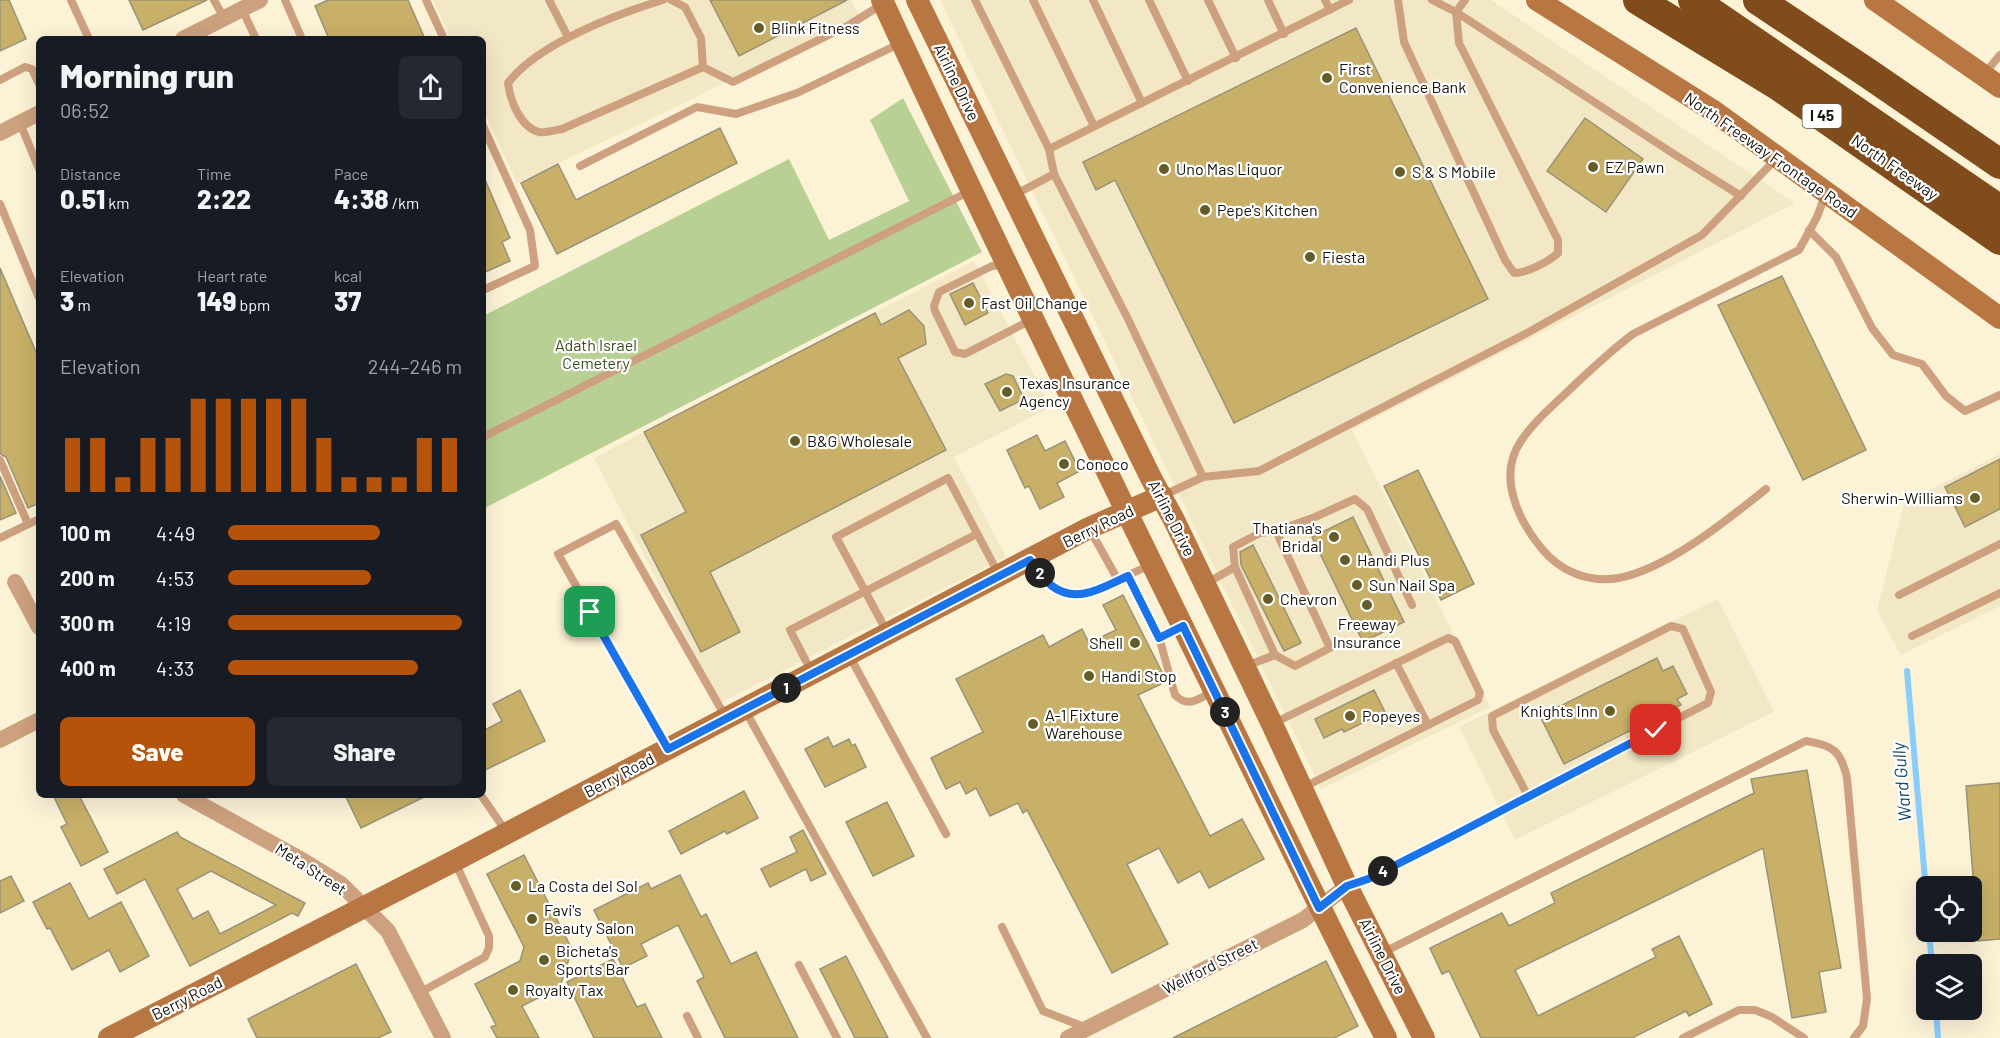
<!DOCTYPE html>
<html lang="en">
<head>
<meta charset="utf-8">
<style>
  body { margin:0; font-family:Barlow,sans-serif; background:#242831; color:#f1f3f6; height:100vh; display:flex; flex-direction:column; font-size:22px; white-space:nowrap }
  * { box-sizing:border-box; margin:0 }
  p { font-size:20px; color:#9ea1a6 }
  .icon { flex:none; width:33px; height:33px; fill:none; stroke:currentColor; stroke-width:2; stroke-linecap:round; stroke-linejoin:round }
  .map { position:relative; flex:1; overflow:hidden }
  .details { position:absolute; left:36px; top:36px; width:450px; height:762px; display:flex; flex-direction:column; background:#171b24; border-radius:9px; box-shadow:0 6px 24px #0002 }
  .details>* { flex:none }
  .controls { position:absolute; left:1916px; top:876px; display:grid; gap:12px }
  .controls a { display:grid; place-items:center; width:66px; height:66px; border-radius:9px; background:#171b24; box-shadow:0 6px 24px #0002; font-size:30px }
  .pin { position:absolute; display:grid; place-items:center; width:51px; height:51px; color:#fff; margin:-26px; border-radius:12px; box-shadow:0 3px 9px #0006 }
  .km { position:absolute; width:30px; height:30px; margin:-15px; border-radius:50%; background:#222; color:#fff; font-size:16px; line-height:30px; text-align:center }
  .round { display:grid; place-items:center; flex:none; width:63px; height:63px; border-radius:9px; background:#242831 }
  .overview { display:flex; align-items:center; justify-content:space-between; height:102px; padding:0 24px }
  h1 { font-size:33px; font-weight:800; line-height:45px }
  .figures { display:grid; grid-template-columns:repeat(3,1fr); gap:9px; height:102px; padding:6px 24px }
  .figures div { display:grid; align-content:center }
  .figures b { font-size:26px; font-weight:800 }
  .figures small { font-size:16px; font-weight:400 }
  .figures p { font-size:16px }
  .chart { height:168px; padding:12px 24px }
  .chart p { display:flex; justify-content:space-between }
  .chart svg { width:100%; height:108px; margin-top:6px; stroke:#b45309; stroke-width:6 }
  .action { display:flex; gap:12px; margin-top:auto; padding:12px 24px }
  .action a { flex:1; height:69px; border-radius:9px; background:#b45309; color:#fff; font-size:24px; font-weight:800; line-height:69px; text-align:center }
  .action a+a { background:#242831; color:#f1f3f6 }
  ul { padding:0 24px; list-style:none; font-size:20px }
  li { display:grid; grid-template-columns:96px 72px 1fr; align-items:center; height:45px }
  li i { height:15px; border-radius:8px; background:#b45309 }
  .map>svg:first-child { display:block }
</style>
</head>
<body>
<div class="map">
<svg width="2000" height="1038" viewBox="0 0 2000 1038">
  <rect width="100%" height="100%" fill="#fcf3d7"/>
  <!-- built -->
  <g fill="#f3e8c5">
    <path d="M433,0H851L859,15L686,102L517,183L483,109V39H451Z"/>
    <path d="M940,0H1491L1795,203L1352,430L1490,707L1321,789Z"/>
    <path d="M974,261L1051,407L954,457L1006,557L720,703L594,458Z"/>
    <path d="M2000,454V606L1901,655L1877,611L1904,503Z"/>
    <path d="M1718,599L1774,712L1515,840L1459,727Z"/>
  </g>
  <!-- green -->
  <path fill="#b9d095" d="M903,98L982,252L483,509V316L789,159L829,240L909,201L870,120Z"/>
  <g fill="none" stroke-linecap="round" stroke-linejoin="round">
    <!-- stream -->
    <g stroke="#89cdfd" stroke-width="6">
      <path d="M1907,671L1926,891"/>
      <path d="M1929,932L1932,964"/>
      <path d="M1936,1010L1938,1038"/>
    </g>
  </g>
  <!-- building -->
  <g fill="#c8b068" stroke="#9a9278" stroke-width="1.5" fill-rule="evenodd">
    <path d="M0,0H9L26,39L0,51Z"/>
    <path d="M129,0H207L143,30Z"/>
    <path d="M328,0H408L425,39H329L315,6Z"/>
    <path d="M710,0H847L739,56Z"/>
    <path d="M1356,28L1488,299L1234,423L1115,180L1096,190L1083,162Z"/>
    <path d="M1585,118L1643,159L1606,212L1547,171Z"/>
    <path d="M720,128L737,163L557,254L521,183L558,164L576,200Z"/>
    <path d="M483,175L510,238L502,242L510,261L483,273Z"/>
    <path d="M0,268L39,359V503L28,508L6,457L0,454Z"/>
    <path d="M1782,276L1866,450L1803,480L1718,305Z"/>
    <path d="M973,283L988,313L965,325L950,294Z"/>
    <path d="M909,310L924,326L926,344L898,358L946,450L710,572L740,632L701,652L641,535L686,512L644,432L875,313L881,325Z"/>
    <path d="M1006,374L1013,376L1024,399L1000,411L985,384Z"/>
    <path d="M1037,435L1045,451L1065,441L1080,471L1057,483L1064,497L1040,509L1029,486L1025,488L1007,450Z"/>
    <path d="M2000,459V509L1965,527L1945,487Z"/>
    <path d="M1418,470L1474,584L1441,600L1384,486Z"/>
    <path d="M0,476L16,513L0,520Z"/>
    <path d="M1353,517L1404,622L1363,642L1312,537Z"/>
    <path d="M1253,545L1301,643L1284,651L1241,565L1240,552Z"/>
    <path d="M1123,595L1162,672L1165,682L1138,695L1210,836L1242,819L1264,859L1209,888L1200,871L1178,883L1159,848L1127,864L1168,944L1112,973L1027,810L1023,813L1018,803L990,816L976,788L966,794L960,782L946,789L931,758L983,732L956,679L1043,635L1049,647L1082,629L1089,643L1116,630L1103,605Z"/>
    <path d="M1657,658L1663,671L1673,666L1687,694L1677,699L1681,705L1564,764L1540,716Z"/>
    <path d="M520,690L545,741L483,771V731L502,721L493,704Z"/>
    <path d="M1374,690L1385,712L1344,732L1342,729L1324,738L1315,719Z"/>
    <path d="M828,737L833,747L849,739L852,746L855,744L866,767L825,787L805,749Z"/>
    <path d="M1807,770L1841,968L1819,972L1826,1012L1792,1018L1763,848L1515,970L1538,1016L1656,957L1652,949L1679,936L1712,1004L1689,1016L1686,1011L1632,1038H1481L1449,971L1442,974L1430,948L1502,913L1509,926L1555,903L1551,893L1754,793L1751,779Z"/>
    <path d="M2000,783V939L1978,941L1966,786Z"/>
    <path d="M744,791L758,818L727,834L725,831L681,854L669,831Z"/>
    <path d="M53,795H79L108,852L81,866L61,827L67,824Z"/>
    <path d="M345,795H428L361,828Z"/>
    <path d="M887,802L914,856L873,876L846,822Z"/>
    <path d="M803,830L826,874L811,881L806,869L770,887L761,869L797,852L790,837Z"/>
    <path d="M177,832L180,837L305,903L298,916L292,913L190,966L145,879L117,894L104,869ZM211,871L276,905L220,934L208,911L193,919L177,889Z"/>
    <path d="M524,855L572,949L560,987L522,1006L539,1038H497L491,1027L496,1025L475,984L520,961L524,947L487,874Z"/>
    <path d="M680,875L701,917L706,914L731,964L756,952L798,1038H725L697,981L704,977L678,925L641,944L647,956L623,968L594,910L648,883L651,889Z"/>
    <path d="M11,876L24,901L0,913V881Z"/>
    <path d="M70,883L89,919L121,902L149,956L120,972L109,950L72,970L50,928L47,929L33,902Z"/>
    <path d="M846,956L888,1038H855L820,969Z"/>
    <path d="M613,959L637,1007L645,1004L662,1038H594L567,982Z"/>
    <path d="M1326,961L1358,1026L1334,1038H1173Z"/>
    <path d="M356,964L391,1032L378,1038H257L248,1019Z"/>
  </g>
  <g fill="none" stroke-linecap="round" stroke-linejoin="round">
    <!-- lane -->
    <g stroke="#cda17f" stroke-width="8">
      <path d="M71,0L89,39"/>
      <path d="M214,0L224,18"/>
      <path d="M285,0L302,39"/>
      <path d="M426,0L444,39"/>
      <path d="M549,0L568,37"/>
      <path d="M663,0C617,14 537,44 508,83C510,100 520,127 539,132C546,133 555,130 562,129L703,67L733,82L849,25L884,3"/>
      <path d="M671,0L685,7L701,38L703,67"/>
      <path d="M975,0L1049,149L1054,174L1128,319L1203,477"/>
      <path d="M1033,0L1094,126"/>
      <path d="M1093,0L1142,103"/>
      <path d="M1149,0L1188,81"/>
      <path d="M1208,0L1236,58"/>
      <path d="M1268,0L1284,34"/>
      <path d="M1325,0L1330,10"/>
      <path d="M1398,0L1404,42L1505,260L1514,273C1527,273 1548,262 1558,253V240L1459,43L1456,12L1465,0"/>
      <path d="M1432,0L1456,12L1677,156L1741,196"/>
      <path d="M242,9L256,39"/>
      <path d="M1983,75L2000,55"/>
      <path d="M0,80L25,67L32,69L39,84"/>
      <path d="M20,123L39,169"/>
      <path d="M483,126L530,230L535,266L483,290"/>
      <path d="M1049,149L1349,0"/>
      <path d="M580,166L697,107L736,114L797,93L901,43"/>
      <path d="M1014,195L1054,174"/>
      <path d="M0,204L39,298"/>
      <path d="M1809,230L1836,257L1872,328L1893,355L1922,364L1946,396L1965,411L2000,395"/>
      <path d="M1005,265L992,266L939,292L934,306L935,311L955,352L965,354L1033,319"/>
      <path d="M483,437L970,191"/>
      <path d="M0,460L28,524"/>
      <path d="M1766,489C1727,520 1669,568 1619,578C1589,583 1561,572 1542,549C1518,520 1497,476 1521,441C1533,423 1549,409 1565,394C1587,373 1609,352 1633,334L1799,250L1817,217L1826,193"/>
      <path d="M1162,496L1203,477L1259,471L1527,333L1702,235L1776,159"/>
      <path d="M1089,528L1118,580L1150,565"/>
      <path d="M0,538L39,519"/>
      <path d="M1030,561C1065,602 1069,601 1118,580"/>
      <path d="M1235,567L1233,547L1260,533L1276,531L1315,517L1355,499L1367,509L1412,605"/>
      <path d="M1128,576L1159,637L1183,626"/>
      <path d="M1205,584L1235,567L1275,655"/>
      <path d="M1899,595L2000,544"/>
      <path d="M887,632L836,537L948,478L998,573"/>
      <path d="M1912,636L2000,593"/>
      <path d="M1159,637L1175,695C1189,709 1199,698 1214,691"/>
      <path d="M849,655L946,834"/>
      <path d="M1396,663L1428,725"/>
      <path d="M1246,666L1275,655L1295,666L1330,648L1276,531"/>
      <path d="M811,671L790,630L977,534"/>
      <path d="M745,710L927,1038"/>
      <path d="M1272,724L1448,638L1455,641L1480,693L1478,700L1302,788"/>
      <path d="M668,748L558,554L616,524L725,716"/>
      <path d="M481,795L507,833"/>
      <path d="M1347,886L1368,879L1529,798L1546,786L1708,703L1711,692L1683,629L1671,626L1492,716L1493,730L1529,798"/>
      <path d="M1002,927L1043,1011L1087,1028"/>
      <path d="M1382,953L1806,741C1833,745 1841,751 1847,778L1867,999L1863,1026L1854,1038"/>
      <path d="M799,965L837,1038"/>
      <path d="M419,993L485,957L489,948V936L455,862"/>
      <path d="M687,1016L698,1038"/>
      <path d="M1683,1038L1739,1010H1755L1772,1017L1804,1038"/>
    </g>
    <!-- street -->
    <g stroke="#cda17f" stroke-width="16">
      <path d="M183,39L260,0"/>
      <path d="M0,133L39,113"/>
      <path d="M15,582L39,627"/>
      <path d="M0,740L39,720"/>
      <path d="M184,795L302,860L341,884L388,931L443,1038"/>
      <path d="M1068,1038L1303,920L1347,886"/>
    </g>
    <!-- secondary -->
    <g stroke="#b87742" stroke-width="22">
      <path d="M882,0C987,227 1096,450 1206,674C1266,796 1324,918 1386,1038"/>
      <path d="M917,0L1151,478L1174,520L1272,724L1347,886L1424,1038"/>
      <path d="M1537,0L1712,110L2000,318"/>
      <path d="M1875,0L2000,87"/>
      <path d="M109,1038L454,861L1089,528L1162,496"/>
    </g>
    <!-- highway -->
    <g stroke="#814c1c" stroke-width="30">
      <path d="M1638,0L1779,86L2000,240"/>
      <path d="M1693,0L2000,210"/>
      <path d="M1758,0L1869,74L2000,164"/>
    </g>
  </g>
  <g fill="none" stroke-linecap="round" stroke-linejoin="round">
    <!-- route casing -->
    <g stroke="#fff" stroke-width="12">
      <path id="route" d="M590,612L668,749L1030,560C1037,568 1043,579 1052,586C1077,605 1103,587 1128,576L1159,638L1183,626L1319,908L1347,886L1368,879L1449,838L1656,730"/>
    </g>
    <!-- route -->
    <use href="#route" stroke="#1a73e8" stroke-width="8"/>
  </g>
  <!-- markers -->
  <g fill="#645d2a" stroke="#fff" stroke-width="2">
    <circle cx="759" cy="28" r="6"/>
    <circle cx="1327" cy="78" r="6"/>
    <circle cx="1593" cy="167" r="6"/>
    <circle cx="1164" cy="169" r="6"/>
    <circle cx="1400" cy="172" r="6"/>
    <circle cx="1205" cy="210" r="6"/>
    <circle cx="1310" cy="257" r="6"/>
    <circle cx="969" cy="303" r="6"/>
    <circle cx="1007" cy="392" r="6"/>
    <circle cx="795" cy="441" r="6"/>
    <circle cx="1064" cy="464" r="6"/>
    <circle cx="1975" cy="498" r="6"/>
    <circle cx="1334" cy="537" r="6"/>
    <circle cx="1345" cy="560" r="6"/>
    <circle cx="1357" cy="585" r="6"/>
    <circle cx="1268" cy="599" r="6"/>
    <circle cx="1367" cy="605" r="6"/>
    <circle cx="1135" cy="643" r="6"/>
    <circle cx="1089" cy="676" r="6"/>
    <circle cx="1610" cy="711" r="6"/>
    <circle cx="1350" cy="716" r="6"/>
    <circle cx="1033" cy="724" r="6"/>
    <circle cx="516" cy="886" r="6"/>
    <circle cx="532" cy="919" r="6"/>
    <circle cx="544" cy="960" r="6"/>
    <circle cx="513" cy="990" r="6"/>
  </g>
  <g text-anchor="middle" stroke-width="4.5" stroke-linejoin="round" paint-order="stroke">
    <!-- shield labels -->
    <rect fill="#fff" stroke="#5d5a54" stroke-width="1.5" x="1802.5" y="104" width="39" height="24" rx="4.5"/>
    <g font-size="15" font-weight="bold" fill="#17140a">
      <text x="1822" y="121">I 45</text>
    </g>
    <!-- poi labels -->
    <g font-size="16" fill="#17140a" stroke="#fff" text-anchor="start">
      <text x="771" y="34">Blink Fitness</text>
      <text x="1339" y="75">First<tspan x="1339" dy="18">Convenience Bank</tspan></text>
      <text x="1605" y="173">EZ Pawn</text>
      <text x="1176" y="175">Uno Mas Liquor</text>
      <text x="1412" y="178">S &amp; S Mobile</text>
      <text x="1217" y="216">Pepe's Kitchen</text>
      <text x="1322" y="263">Fiesta</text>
      <text x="981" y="309">Fast Oil Change</text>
      <text x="1019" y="389">Texas Insurance<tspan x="1019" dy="18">Agency</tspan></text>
      <text x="807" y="447">B&amp;G Wholesale</text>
      <text x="1076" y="470">Conoco</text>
      <text x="1963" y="504" text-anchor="end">Sherwin-Williams</text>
      <text x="1322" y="534" text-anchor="end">Thatiana's<tspan x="1322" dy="18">Bridal</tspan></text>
      <text x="1357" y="566">Handi Plus</text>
      <text x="1369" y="591">Sun Nail Spa</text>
      <text x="1280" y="605">Chevron</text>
      <text x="1367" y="630" text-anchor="middle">Freeway<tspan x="1367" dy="18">Insurance</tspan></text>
      <text x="1123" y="649" text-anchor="end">Shell</text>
      <text x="1101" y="682">Handi Stop</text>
      <text x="1598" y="717" text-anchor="end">Knights Inn</text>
      <text x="1045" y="721">A-1 Fixture<tspan x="1045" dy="18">Warehouse</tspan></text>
      <text x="1362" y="722">Popeyes</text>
      <text x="528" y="892">La Costa del Sol</text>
      <text x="544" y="916">Favi's<tspan x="544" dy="18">Beauty Salon</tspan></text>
      <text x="556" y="957">Bicheta's<tspan x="556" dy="18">Sports Bar</tspan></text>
      <text x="525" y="996">Royalty Tax</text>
    </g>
    <!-- street labels -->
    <g font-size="16" fill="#17140a" stroke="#fff">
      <text transform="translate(957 82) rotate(64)" y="6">Airline Drive</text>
      <text transform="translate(1771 155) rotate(35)" y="6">North Freeway Frontage Road</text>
      <text transform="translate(1895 167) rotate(35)" y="6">North Freeway</text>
      <text transform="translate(1172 518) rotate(63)" y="6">Airline Drive</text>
      <text transform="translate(1098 526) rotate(-26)" y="6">Berry Road</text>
      <text transform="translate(619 775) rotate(-28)" y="6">Berry Road</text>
      <text transform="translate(311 869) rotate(33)" y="6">Meta Street</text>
      <text transform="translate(1383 956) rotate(63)" y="6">Airline Drive</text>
      <text transform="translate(1210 966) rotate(-27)" y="6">Wellford Street</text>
      <text transform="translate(187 998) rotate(-27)" y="6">Berry Road</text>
    </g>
    <!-- park labels -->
    <g font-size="16" fill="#3b4c1a" stroke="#fff">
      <text x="596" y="351">Adath Israel<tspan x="596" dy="18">Cemetery</tspan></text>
    </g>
    <!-- water labels -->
    <g font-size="18" font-style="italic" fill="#164a6a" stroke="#fff">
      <text transform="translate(1902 782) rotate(-95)" y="6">Ward Gully</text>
    </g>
  </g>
</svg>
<div class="controls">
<a><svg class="icon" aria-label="locate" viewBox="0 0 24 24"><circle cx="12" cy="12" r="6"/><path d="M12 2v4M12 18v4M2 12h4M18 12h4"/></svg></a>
<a><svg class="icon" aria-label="layers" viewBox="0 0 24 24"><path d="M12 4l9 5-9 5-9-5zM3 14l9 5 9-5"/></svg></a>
</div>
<div class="pin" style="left:590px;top:612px;background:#1e9e55"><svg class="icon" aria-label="arrive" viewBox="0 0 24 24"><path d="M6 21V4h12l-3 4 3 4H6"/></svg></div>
<div class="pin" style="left:1656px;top:730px;background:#d93025"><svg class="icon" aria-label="check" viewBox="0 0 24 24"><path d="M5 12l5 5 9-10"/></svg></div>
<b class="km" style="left:786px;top:688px">1</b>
<b class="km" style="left:1040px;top:573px">2</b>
<b class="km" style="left:1225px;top:712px">3</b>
<b class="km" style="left:1383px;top:871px">4</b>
<section class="details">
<div class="overview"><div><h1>Morning run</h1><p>06:52</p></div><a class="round"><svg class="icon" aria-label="share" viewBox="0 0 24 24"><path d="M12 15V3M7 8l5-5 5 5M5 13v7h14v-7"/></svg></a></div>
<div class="figures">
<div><p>Distance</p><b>0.51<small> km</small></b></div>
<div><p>Time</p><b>2:22</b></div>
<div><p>Pace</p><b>4:38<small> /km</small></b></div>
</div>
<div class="figures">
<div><p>Elevation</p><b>3<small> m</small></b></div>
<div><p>Heart rate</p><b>149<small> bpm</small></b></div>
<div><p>kcal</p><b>37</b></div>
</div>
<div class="chart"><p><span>Elevation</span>244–246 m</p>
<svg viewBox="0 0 160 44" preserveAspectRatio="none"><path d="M5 44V22M15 44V22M25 44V38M35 44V22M45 44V22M55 44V6M65 44V6M75 44V6M85 44V6M95 44V6M105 44V22M115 44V38M125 44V38M135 44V38M145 44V22M155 44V22"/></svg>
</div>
<ul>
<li><b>100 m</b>4:49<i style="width:65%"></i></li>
<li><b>200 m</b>4:53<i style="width:61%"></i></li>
<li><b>300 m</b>4:19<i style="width:100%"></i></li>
<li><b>400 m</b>4:33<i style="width:81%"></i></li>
</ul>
<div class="action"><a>Save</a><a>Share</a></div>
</section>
</div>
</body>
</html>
